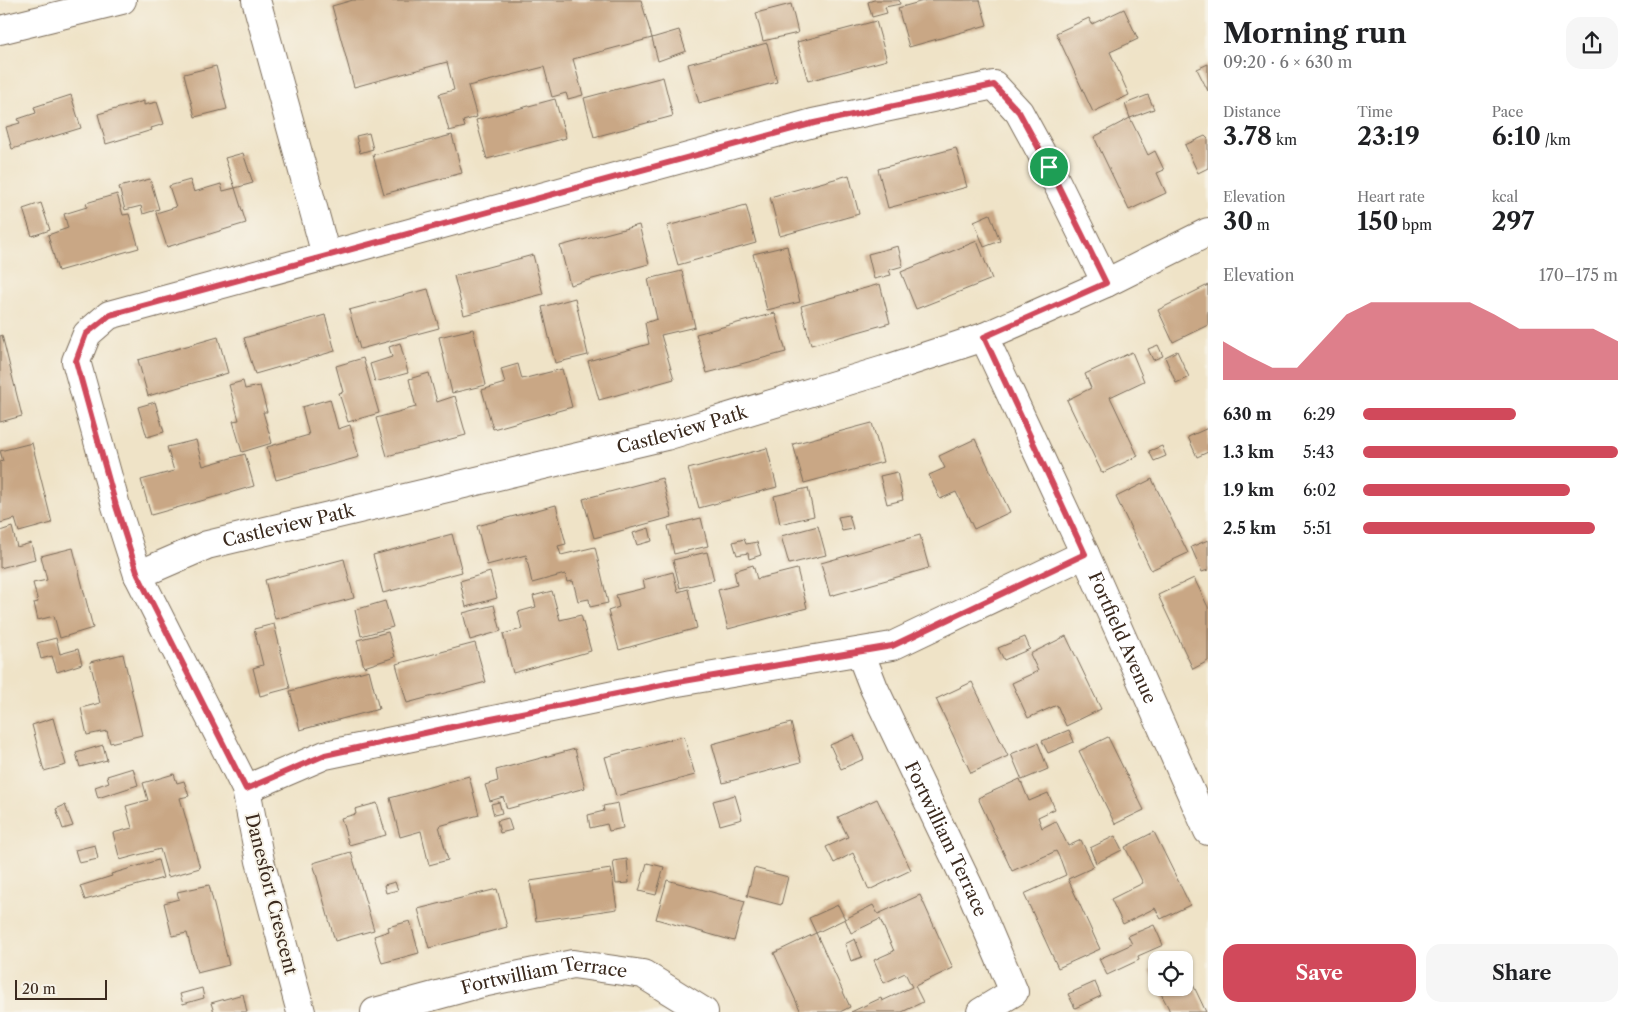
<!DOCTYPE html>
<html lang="en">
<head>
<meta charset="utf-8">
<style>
  body { margin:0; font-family:"Libre Caslon Text",serif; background:#f6f6f6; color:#202124; height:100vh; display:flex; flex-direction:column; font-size:19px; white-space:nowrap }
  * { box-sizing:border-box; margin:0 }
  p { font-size:16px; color:#757577 }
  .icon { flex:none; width:28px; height:28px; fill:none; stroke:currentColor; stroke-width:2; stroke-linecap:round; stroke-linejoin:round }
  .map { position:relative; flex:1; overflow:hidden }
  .panel { display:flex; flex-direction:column; background:#fff; width:425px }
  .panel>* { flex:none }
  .fabs { position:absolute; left:1148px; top:951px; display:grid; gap:10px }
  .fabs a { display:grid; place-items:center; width:45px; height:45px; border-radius:10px; background:#fff; box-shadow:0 1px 4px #0004; font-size:25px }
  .scale { position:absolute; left:15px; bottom:12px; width:92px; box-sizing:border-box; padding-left:5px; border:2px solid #3b2a1e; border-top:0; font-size:14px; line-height:18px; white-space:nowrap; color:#3b2a1e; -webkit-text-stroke:4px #f7f3e8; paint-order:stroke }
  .pin { position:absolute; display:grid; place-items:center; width:42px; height:42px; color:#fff; margin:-21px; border:2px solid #fff; border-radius:50%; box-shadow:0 1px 5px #0007 }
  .round { display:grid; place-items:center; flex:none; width:52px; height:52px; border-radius:15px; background:#f6f6f6 }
  .summary { display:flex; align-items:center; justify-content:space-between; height:85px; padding:0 15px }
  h1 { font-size:28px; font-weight:700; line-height:38px }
  .figures { display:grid; grid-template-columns:repeat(3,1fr); gap:8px; height:85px; padding:5px 15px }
  .figures div { display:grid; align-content:center }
  .figures b { font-size:25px; font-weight:700 }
  .figures small { font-size:14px; font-weight:400 }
  .figures p { font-size:14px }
  .chart { height:140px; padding:10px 15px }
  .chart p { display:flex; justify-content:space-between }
  .chart svg { width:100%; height:90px; margin-top:5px; fill:#d1495b; opacity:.7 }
  .primary-button { display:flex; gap:10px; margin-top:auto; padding:10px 15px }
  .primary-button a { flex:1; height:58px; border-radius:15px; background:#d1495b; color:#fff; font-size:20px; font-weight:700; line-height:58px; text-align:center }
  .primary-button a+a { background:#f6f6f6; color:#202124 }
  ul { padding:0 15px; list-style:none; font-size:16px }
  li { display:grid; grid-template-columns:80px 60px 1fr; align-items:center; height:38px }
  li i { height:12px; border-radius:6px; background:#d1495b }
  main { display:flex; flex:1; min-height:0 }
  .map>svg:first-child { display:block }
</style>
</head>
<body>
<main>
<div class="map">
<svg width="1208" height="1012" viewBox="0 0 1208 1012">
  <rect width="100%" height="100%" fill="#f7f3e8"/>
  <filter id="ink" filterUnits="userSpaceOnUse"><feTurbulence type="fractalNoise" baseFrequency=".02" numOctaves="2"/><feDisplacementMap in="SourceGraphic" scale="10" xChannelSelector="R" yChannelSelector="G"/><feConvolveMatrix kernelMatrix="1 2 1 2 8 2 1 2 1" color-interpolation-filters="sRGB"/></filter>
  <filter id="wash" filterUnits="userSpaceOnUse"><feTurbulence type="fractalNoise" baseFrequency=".0096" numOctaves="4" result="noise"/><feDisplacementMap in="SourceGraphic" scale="20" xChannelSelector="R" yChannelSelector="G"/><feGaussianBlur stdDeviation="1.12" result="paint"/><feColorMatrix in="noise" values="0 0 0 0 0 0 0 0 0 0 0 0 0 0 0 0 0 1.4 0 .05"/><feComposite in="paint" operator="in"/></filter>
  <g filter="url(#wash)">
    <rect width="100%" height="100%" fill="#efe3c7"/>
    <g id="blocks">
      <!-- building -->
      <g fill="#c9a785">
        <path d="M353,0H641L652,38L679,30L686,51L658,61L652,38L573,59L583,95L568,99L566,93L552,97L544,67L468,86L477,117L463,121L465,127L449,131L439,94L454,90L447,62L354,87L332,6Z"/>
        <path d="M874,0H899L900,4L885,7L887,13L872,17L868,2Z"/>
        <path d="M927,0H980L987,25L909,47L898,8Z"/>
        <path d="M791,4L798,33L763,41L756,13Z"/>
        <path d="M1124,9L1138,39L1110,52L1129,95L1093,112L1056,33L1089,18L1092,24Z"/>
        <path d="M876,21L887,60L808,81L797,42Z"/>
        <path d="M767,43L777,82L699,103L688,64Z"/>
        <path d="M1208,64V91L1197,69Z"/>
        <path d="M216,66L227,109L195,117L184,74Z"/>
        <path d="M663,77L673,116L594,137L584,98Z"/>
        <path d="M71,95L81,128L12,149L6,127L20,123L18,119L36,113L34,107Z"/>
        <path d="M1148,95L1154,109L1130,118L1148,155L1155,151L1164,170L1157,173L1166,193L1129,210L1094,137L1130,118L1125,104Z"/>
        <path d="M555,99L566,138L487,159L476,120Z"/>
        <path d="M144,101V105L157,102L164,124L151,128L152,130L106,144L98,114Z"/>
        <path d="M369,133L373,149L360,153L356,136Z"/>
        <path d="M452,135L462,173L384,194L373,155Z"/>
        <path d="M1205,136L1208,139V168L1198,173L1185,145Z"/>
        <path d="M956,148L967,187L888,208L878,169Z"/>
        <path d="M243,153L253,183L235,188L225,158Z"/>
        <path d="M849,175L859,214L780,236L770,197Z"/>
        <path d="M150,179L159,209L143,214L141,206L125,210L119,187Z"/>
        <path d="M190,180L194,192L221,184L223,191L235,188L246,223L167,247L156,213L176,207L169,186Z"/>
        <path d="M117,194L123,215L129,214L139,248L58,271L48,235L68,228L64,214L87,207L86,203Z"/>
        <path d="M41,203L50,230L32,236L23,209Z"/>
        <path d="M746,205L756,243L678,265L667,226Z"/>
        <path d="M990,214L1000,241L984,247L974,221Z"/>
        <path d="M639,225L649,264L570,285L560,246Z"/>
        <path d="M977,241L992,279L916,309L901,272Z"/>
        <path d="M787,246L800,302L767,310L753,254Z"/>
        <path d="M898,246L903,266L889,270L891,275L874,279L868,254Z"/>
        <path d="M533,255L543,294L464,315L454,276Z"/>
        <path d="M682,271L695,327L661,335L674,379L599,400L588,361L649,344L645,323L657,319L648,279Z"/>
        <path d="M880,284L890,323L811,345L801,306Z"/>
        <path d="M1208,285V325L1173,342L1158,310Z"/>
        <path d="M428,289L439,328L360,349L349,310Z"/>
        <path d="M575,298L588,355L555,363L542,307Z"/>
        <path d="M775,313L786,352L707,373L696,334Z"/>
        <path d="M325,315L335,351L255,374L244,338Z"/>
        <path d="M473,329L486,385L452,393L439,337Z"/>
        <path d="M2,335L22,416L0,422V336Z"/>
        <path d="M218,337L228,373L148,396L138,360Z"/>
        <path d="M400,343L408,373L375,382L370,364L392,357L389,347Z"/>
        <path d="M1158,345L1163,356L1153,360L1148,349Z"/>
        <path d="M1177,351L1189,377L1176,383L1165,357Z"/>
        <path d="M1132,352L1144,381L1110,397L1138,456L1102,473L1067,400L1091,388L1085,374Z"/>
        <path d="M363,358L379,413L348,422L339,393L343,392L336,366Z"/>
        <path d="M518,364L522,379L562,369L572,407L493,429L482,390L505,383L501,369Z"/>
        <path d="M429,373L437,402L455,396L466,435L387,456L376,418L416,407L409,379Z"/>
        <path d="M243,381L245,389L260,386L267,412H263L272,443L242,452L233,421L239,420L229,385Z"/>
        <path d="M330,399L338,429L350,425L359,457L276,480L267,447L309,435L302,407Z"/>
        <path d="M155,402L164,432L147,437L138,407Z"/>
        <path d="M872,423L883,462L804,483L793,444Z"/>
        <path d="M1208,428V452L1197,457L1188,437Z"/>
        <path d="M975,439L1010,512L974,529L956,492L940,499L929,475L945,468L939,456Z"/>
        <path d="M196,440L203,466L245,454L254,486L151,515L141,480L174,471L167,447Z"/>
        <path d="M32,443L52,523L19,532L15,519L0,523V462L3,461L0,451Z"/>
        <path d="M1162,446L1166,456L1154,461L1149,451Z"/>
        <path d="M767,448L777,487L699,508L688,469Z"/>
        <path d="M897,472L903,500L887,504L880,476Z"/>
        <path d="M662,478L672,517L594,538L583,499Z"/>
        <path d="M1152,479L1188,553L1151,570L1116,497Z"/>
        <path d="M808,488L814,516L780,524L774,496Z"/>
        <path d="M556,505L566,544L558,546L561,555L595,547L608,603L590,607L589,599L578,601L573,581L567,582L565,574L532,583L526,555L487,565L477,526Z"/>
        <path d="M849,515L853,529L842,531L838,517Z"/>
        <path d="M701,518L708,546L674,554L668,526Z"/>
        <path d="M818,526L826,555L789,564L781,536Z"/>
        <path d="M12,527L17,547L31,543L35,559L0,568V531Z"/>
        <path d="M649,528L652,541L637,545L633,533Z"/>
        <path d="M452,534L462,572L383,593L373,555Z"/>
        <path d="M920,535L929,568L830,596L821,563Z"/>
        <path d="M744,539L746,544L757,542L761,555L749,559L748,553L737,555L733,542Z"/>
        <path d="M1208,540V570L1202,572L1191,547Z"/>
        <path d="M73,548L93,628L60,638L54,616L38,620L34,603L38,602L33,583L47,580L41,556Z"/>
        <path d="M707,552L714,580L680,588L673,560Z"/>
        <path d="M344,559L354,598L275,619L265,580Z"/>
        <path d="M753,565L757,579L797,569L807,608L728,629L718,590L737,585L734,571Z"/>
        <path d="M490,572L497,598L466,607L460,581Z"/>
        <path d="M673,572L678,592L688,589L697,628L619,650L608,611L619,607L616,595L645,588L643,580Z"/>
        <path d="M1194,578L1208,607V661L1193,669L1158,595Z"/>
        <path d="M552,591L560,620L581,615L591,651L513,673L503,634L522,629L518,612L536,607L533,596Z"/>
        <path d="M385,601L393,627L361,636L355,610Z"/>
        <path d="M494,605L501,631L470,640L463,613Z"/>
        <path d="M274,624L290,688L260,696L253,668L263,665L254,629Z"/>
        <path d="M388,632L395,657L364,667L357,640Z"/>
        <path d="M1066,636L1101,709L1066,726L1057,705L1028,718L1012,683L1038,671L1030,654Z"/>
        <path d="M1025,637L1030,649L1004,660L998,648Z"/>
        <path d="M56,638L60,654L78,649L82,664L57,672L52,656L41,659L37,643Z"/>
        <path d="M475,643L486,682L407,703L396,664Z"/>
        <path d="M123,654L142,735L110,743L107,731L87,735L81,708L100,703L90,662Z"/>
        <path d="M369,670L379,709L300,730L290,691Z"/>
        <path d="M972,682L1008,756L971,773L936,699Z"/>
        <path d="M53,718L66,765L44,771L32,725Z"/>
        <path d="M791,723L801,762L723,783L712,744Z"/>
        <path d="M1069,730L1074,742L1048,753L1042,741Z"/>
        <path d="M854,735L864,759L841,769L830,745Z"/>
        <path d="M684,736L695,775L616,796L605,757Z"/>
        <path d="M1108,737L1144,810L1115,824L1079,751Z"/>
        <path d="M1038,743L1048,769L1022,780L1011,754Z"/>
        <path d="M103,745L107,760L80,767L76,753Z"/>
        <path d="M575,749L585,788L507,809L503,797L490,801L485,785L498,781L496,770Z"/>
        <path d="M133,768L138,785L98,798L95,787L109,782L107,776Z"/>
        <path d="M174,774L177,783L184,781L189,796L180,798L200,868L168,877L160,849L120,860L113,833L132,828L126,806L148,800L143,783Z"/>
        <path d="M469,776L479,815L439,826L448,860L429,865L421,831L400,837L390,798Z"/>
        <path d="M1020,779L1029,801L1048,793L1055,809L1038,817L1042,828L1056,821L1068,846L1081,840L1094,867L1068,879L1100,949L1058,968L1024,894L1066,875L1061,861L1056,851L1012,871L978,798Z"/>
        <path d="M735,795L742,819L720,825L713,801Z"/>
        <path d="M877,799L911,870L869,890L853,853L834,863L826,847L848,837L838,817Z"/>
        <path d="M499,802L502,813L494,815L491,804Z"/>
        <path d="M377,803L386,835L349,845L341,818L356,814L355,809Z"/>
        <path d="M618,803L623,828L609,831L607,824L590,828L588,815L604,811L603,806Z"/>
        <path d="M65,805L73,826L63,829L56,809Z"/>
        <path d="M508,818L512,830L500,833L497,821Z"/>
        <path d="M1154,832L1190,905L1161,919L1155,908L1123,924L1111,899L1143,883L1125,847Z"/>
        <path d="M1115,836L1122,850L1096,863L1090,848Z"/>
        <path d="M95,845L98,859L79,863L75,850Z"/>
        <path d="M351,852L374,930L335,941L313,863Z"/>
        <path d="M627,859L629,883L616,884L613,861Z"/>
        <path d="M158,860L163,878L85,900L80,886L112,876L111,874Z"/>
        <path d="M647,863L664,867L656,895L639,891Z"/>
        <path d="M754,868L788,877L781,905L747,896Z"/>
        <path d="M611,869L617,909L536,921L530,881Z"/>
        <path d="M667,880L745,901L734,941L656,919Z"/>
        <path d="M395,882L398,890L386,893L384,885Z"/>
        <path d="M209,885L229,965L197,973L187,933L172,936L164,903L179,899L177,892Z"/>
        <path d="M497,889L507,927L429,948L418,909Z"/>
        <path d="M920,895L953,968L915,986L923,1002L902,1012H851L881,998L882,1001L912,987L905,973L884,983L874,960L894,951L880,919L851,933L845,919L873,905L878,914Z"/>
        <path d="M838,905L845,919L816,933L809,918Z"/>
        <path d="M410,921L419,953L382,963L374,936L389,931L388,927Z"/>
        <path d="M1154,925L1163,945L1138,956L1139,960L1107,975L1099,959L1132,944L1128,936Z"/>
        <path d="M816,933L850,1007L840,1012H801L774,953Z"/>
        <path d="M855,939L862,957L851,961L845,944Z"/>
        <path d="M1184,966L1197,993L1206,1012H1170L1168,1007L1158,988H1184Z"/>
        <path d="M1156,967V984L1150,970Z"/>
        <path d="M1095,982L1101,996L1075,1008L1068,994Z"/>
        <path d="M202,988L204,998L183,1004L180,994Z"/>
        <path d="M243,994L247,1012H214L211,1003Z"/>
      </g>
    </g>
  </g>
  <g filter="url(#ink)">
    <use href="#blocks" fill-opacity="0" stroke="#7a6b59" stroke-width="1"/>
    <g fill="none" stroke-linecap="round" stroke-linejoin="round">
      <!-- minor casing -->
      <g stroke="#7a6b59" stroke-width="30">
        <g id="minor">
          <path d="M256,0L326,255"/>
          <path id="s1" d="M984,337L1085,554L1208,831"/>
          <path id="s2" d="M138,575L207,545L666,436L884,370L984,337L1106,283L1208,232"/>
          <path id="s3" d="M860,652L874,688L971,891L1014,992L981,1012"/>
          <path d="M246,789L325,755L672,683L892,646L1085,554"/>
          <path d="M301,1012L260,861L246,789L138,575L116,506L76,361L87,334L109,315L813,123L994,85L1019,112L1049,167L1106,283"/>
          <path id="s4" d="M375,1012L482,983L573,964L643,974L704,1012"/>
        </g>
      </g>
      <!-- secondary casing -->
      <g stroke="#7a6b59" stroke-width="30">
        <path id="secondary" d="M0,30L122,0"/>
      </g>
      <!-- minor -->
      <use href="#minor" stroke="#fff" stroke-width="28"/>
      <!-- secondary -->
      <use href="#secondary" stroke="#fff" stroke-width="28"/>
    </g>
  </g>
  <g fill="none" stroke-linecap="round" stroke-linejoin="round" filter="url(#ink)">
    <!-- route casing -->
    <g stroke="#fff" stroke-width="10">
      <path id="route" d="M994,85L1019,112L1049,167L1106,283L984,337L1085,554L892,646L672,683L461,725L325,755L246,789L138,575L116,506L76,361L86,334L110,315L814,123Z"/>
    </g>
    <!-- route -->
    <use href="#route" stroke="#d1495b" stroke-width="6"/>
  </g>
  <g text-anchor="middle" stroke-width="4" stroke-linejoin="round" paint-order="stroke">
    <!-- street labels -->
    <g font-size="18" fill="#3b2a1e" stroke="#f7f3e8">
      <text dy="6" stroke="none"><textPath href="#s2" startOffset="564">Castleview Patk</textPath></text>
      <text dy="6" stroke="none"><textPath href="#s2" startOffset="159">Castleview Patk</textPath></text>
      <text dy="6" stroke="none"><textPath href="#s1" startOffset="331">Fortfield Avenue</textPath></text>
      <text dy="6" stroke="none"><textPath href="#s3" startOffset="206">Fortwilliam Terrace</textPath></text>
      <text transform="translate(271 894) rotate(76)" y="6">Danesfort Crescent</text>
      <text dy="6" stroke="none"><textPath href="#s4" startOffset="174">Fortwilliam Terrace</textPath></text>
    </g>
  </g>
</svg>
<div class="fabs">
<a><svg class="icon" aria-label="locate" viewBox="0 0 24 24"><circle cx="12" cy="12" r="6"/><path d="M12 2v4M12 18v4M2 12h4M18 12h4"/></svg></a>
</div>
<div class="scale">20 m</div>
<div class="pin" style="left:1049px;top:167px;background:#1e9e55"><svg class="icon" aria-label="arrive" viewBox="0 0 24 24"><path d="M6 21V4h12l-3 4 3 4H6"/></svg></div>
</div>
<section class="panel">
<div class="summary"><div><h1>Morning run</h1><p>09:20 · 6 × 630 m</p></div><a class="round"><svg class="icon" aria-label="share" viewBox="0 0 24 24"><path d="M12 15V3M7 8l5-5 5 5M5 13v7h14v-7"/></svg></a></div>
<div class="figures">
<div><p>Distance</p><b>3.78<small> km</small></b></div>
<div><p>Time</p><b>23:19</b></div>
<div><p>Pace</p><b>6:10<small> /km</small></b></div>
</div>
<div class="figures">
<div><p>Elevation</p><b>30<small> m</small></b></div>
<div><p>Heart rate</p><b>150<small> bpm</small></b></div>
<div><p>kcal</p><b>297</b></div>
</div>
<div class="chart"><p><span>Elevation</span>170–175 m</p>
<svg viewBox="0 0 160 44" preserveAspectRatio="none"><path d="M0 44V25L10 32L20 38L30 38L40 25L50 12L60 6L70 6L80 6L90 6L100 6L110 12L120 19L130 19L140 19L150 19L160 25V44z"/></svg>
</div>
<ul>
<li><b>630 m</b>6:29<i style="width:60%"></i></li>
<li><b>1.3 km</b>5:43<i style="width:100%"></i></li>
<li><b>1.9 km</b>6:02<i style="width:81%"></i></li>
<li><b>2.5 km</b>5:51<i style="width:91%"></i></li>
</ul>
<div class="primary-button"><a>Save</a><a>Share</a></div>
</section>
</main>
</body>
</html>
